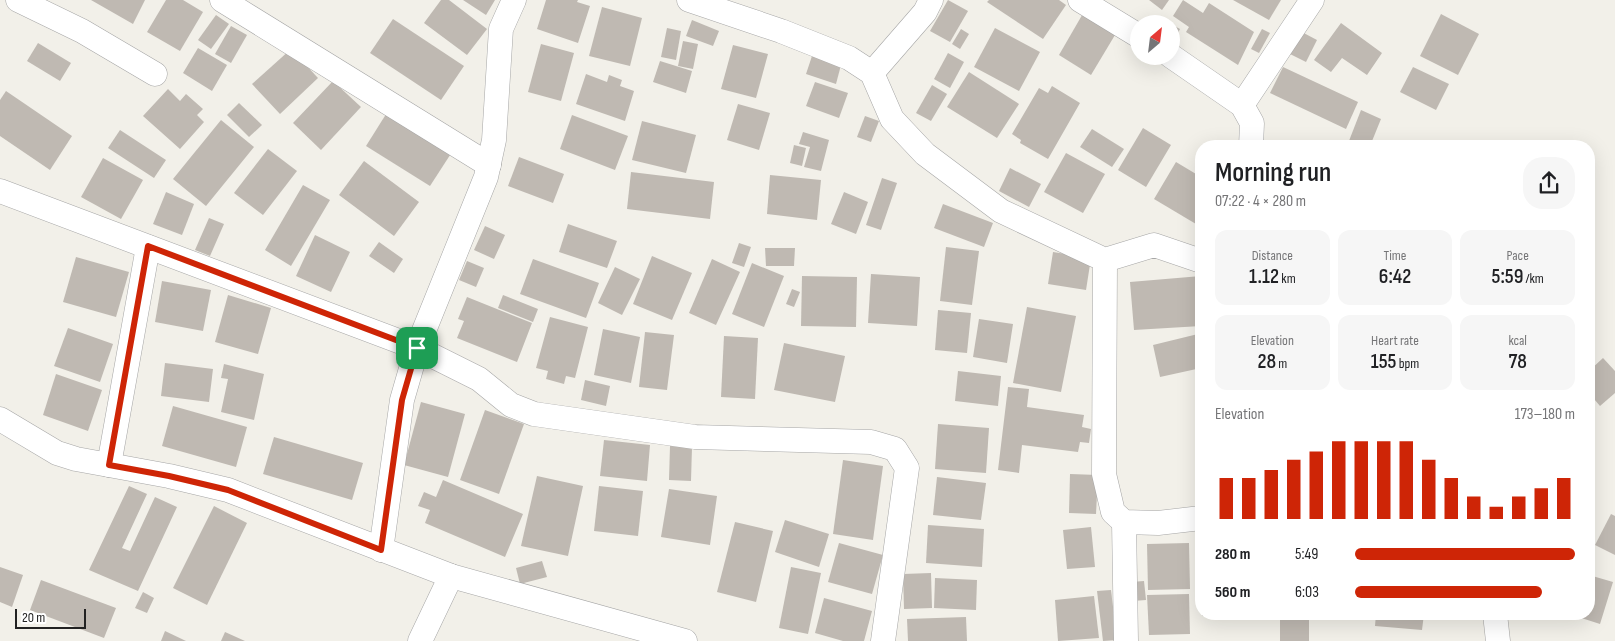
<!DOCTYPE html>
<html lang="en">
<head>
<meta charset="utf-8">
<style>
  body { margin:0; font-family:"Sofia Sans Condensed",sans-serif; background:#f6f6f6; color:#202124; height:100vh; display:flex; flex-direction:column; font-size:19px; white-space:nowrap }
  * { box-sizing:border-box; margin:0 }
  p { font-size:16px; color:#757577 }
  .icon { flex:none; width:28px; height:28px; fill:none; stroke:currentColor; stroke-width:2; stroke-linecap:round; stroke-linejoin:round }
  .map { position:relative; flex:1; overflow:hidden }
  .drawer { position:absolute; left:1195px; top:140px; width:400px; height:480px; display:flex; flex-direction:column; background:#fff; border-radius:20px; box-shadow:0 5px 20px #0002 }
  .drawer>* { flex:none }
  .needle { width:32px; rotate:28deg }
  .controls { position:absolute; left:1130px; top:15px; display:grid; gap:10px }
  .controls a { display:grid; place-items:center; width:50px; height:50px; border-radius:50%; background:#fff; box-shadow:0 5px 20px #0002; font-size:25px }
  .scale { position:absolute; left:15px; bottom:12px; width:71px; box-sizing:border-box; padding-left:5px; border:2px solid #222; border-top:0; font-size:14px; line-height:18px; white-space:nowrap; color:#222; -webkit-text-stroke:4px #fff; paint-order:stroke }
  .pin { position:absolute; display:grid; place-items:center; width:42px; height:42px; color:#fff; margin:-21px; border-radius:10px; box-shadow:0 2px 8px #0006 }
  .round { display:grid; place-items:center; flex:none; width:52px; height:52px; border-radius:20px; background:#f6f6f6 }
  .head { display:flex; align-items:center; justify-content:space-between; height:85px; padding:0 20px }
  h1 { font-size:28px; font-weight:600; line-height:38px }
  .figures { display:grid; grid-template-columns:repeat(3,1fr); gap:8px; height:85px; padding:5px 20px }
  .figures div { display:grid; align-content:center; border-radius:12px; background:#f6f6f6; text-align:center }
  .figures b { font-size:21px; font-weight:600 }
  .figures small { font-size:14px; font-weight:400 }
  .figures p { font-size:14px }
  .chart { height:140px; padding:10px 20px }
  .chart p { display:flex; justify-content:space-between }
  .chart svg { width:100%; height:90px; margin-top:5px; stroke:#ce2506; stroke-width:6 }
  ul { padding:0 20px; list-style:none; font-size:16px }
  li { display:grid; grid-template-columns:80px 60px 1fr; align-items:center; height:38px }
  li i { height:12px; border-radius:6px; background:#ce2506 }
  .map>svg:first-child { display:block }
</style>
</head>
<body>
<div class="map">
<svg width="1615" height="641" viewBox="0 0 1615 641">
  <rect width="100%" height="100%" fill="#f2f0e9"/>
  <!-- building -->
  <g fill="#bfb9b2">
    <path d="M91,0H145L133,24Z"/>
    <path d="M166,0H183L203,12L180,51L147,32Z"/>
    <path d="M441,0H449L487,29L467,55L424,23Z"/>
    <path d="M463,0H495L486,15Z"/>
    <path d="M546,0H578L577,2L590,6L578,43L537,29Z"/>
    <path d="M948,0L968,11L950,42L930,31Z"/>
    <path d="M989,0H1059L1066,5L1043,39L987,2Z"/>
    <path d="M1149,0H1169L1162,10Z"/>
    <path d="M1183,0L1203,13L1209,3L1254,32L1238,65L1186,32L1189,27L1173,16Z"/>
    <path d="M1233,0H1281L1269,20Z"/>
    <path d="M602,7L642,18L630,66L589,56Z"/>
    <path d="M1085,10L1118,30L1091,75L1059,55Z"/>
    <path d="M1441,14L1479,34L1458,75L1420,56Z"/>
    <path d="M216,15L229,24L211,49L198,40Z"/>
    <path d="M393,19L464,66L441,100L370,53Z"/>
    <path d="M692,20L719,31L713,46L686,36Z"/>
    <path d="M1341,23L1382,53L1367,75L1342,58L1331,72L1314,60Z"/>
    <path d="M1171,24L1180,29L1171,46Z"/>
    <path d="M231,26L247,35L231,63L215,54Z"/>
    <path d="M667,28L681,31L676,60L661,57Z"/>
    <path d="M995,28L1040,52L1019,91L974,67Z"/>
    <path d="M961,29L969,34L960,49L952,44Z"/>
    <path d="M1262,29L1270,33L1259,53L1251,49Z"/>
    <path d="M1298,30L1317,40L1306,62L1286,52Z"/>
    <path d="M683,41L698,44L693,69L678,66Z"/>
    <path d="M38,43L71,63L60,81L27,61Z"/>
    <path d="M541,44L574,53L561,101L528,92Z"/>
    <path d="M733,45L768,54L756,98L721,89Z"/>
    <path d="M198,48L227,65L212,91L183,73Z"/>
    <path d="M291,49L318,78L280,114L252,84Z"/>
    <path d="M948,53L964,62L950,88L934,79Z"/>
    <path d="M812,56L841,65L836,84L806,74Z"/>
    <path d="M660,61L692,71L686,93L653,82Z"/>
    <path d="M1283,67L1358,102L1346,129L1270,93Z"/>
    <path d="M1413,67L1449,84L1436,110L1400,92Z"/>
    <path d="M969,72L1019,104L997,138L947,107Z"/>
    <path d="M586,74L607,82L609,75L622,80L620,86L634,91L625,121L576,104Z"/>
    <path d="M333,81L361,107L321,150L293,123Z"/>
    <path d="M815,82L848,93L839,118L806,106Z"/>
    <path d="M932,85L947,94L931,121L916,113Z"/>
    <path d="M1052,86L1080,103L1048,159L1020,143L1021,140L1012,134L1039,88L1048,93Z"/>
    <path d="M168,89L180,101L186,94L203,109L197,115L204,122L180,149L143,116Z"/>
    <path d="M6,91L72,136L50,170L0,136V100Z"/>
    <path d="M239,103L262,125L249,137L227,115Z"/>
    <path d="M738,104L770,113L759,150L727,140Z"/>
    <path d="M1361,110L1381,119L1370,146H1347Z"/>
    <path d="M388,111L452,152L430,186L366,146Z"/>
    <path d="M572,115L628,136L615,170L560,149Z"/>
    <path d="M865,116L879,121L871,142L857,137Z"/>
    <path d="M221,120L254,147L206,206L173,179Z"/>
    <path d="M642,121L696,135L686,173L632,160Z"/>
    <path d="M1143,128L1171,145L1146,187L1118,170Z"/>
    <path d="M1092,129L1124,149L1112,167L1080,147Z"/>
    <path d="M120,130L166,160L154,178L108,148Z"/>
    <path d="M803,132L829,140L821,171L804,167L810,147L799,144Z"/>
    <path d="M794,145L806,148L802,166L790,163Z"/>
    <path d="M268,149L297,171L263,215L234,193Z"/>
    <path d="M1066,153L1105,174L1083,213L1044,192Z"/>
    <path d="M519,157L564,174L553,203L508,186Z"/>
    <path d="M103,158L143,180L121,219L81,197Z"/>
    <path d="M364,161L419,202L394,236L339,195Z"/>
    <path d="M1176,162L1201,177V227L1154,199Z"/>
    <path d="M1010,168L1041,184L1029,207L999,191Z"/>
    <path d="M631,172L714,182L710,219L627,209Z"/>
    <path d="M770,175L821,180L817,220L767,214Z"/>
    <path d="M882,178L897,183L881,230L866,225Z"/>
    <path d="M303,185L330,200L291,266L265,250Z"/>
    <path d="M166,192L194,204L182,235L153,224Z"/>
    <path d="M844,192L868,202L856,234L831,224Z"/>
    <path d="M943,204L993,223L984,247L934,228Z"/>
    <path d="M209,218L224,224L210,256L195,250Z"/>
    <path d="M568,224L617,241L607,268L559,252Z"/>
    <path d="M485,226L505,235L494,259L474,250Z"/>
    <path d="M315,235L350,252L331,292L296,276Z"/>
    <path d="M379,242L403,259L394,273L369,256Z"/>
    <path d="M739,243L751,247L744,267L732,263Z"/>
    <path d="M946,247L979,251L972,305L940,301Z"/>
    <path d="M765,248H795L794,266H766Z"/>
    <path d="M1053,252L1091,258L1086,290L1048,284Z"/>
    <path d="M652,256L692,273L672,320L633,304Z"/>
    <path d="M76,257L129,272L116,317L63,302Z"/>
    <path d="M533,259L599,283L586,318L520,294Z"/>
    <path d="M712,259L740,272L716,325L689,313Z"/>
    <path d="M467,261L484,268L476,287L459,280Z"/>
    <path d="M752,263L784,276L764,327L732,314Z"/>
    <path d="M615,267L640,279L622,315L598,303Z"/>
    <path d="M871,274L920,277L917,326L868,323Z"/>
    <path d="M802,276L857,277L856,327L801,326Z"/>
    <path d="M1201,276V326L1134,330L1130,282Z"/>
    <path d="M162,281L211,290L203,331L155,322Z"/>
    <path d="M792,289L800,292L794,307L786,304Z"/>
    <path d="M228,295L271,308L258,354L215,342Z"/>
    <path d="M503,295L538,309L533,322L498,308Z"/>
    <path d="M467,297L532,323L517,362L457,338L464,321L458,319Z"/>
    <path d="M1027,307L1076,316L1061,392L1013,383Z"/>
    <path d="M938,310L971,313L967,353L935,350Z"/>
    <path d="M550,317L588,327L575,378L566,376L564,384L546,379L548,371L536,368Z"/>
    <path d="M979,319L1013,324L1007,363L973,357Z"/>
    <path d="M68,328L113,344L100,382L54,366Z"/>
    <path d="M603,329L640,337L631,383L594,375Z"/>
    <path d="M645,332L674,335L667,390L639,387Z"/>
    <path d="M1198,334L1201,347V368L1160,377L1153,345Z"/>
    <path d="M724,336L758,338L755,399L721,397Z"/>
    <path d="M784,343L845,356L835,402L774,390Z"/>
    <path d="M1603,358L1615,371V393L1600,406L1589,393V371Z"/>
    <path d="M165,363L213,369L209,402L161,396Z"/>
    <path d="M224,364L264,374L254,420L221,412L228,379L221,378Z"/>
    <path d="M958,371L1001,376L998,406L955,401Z"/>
    <path d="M56,374L102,390L88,431L43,415Z"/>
    <path d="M585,380L610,386L606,406L581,400Z"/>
    <path d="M1008,387L1029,389L1027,407L1084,415L1082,427L1091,429L1089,443L1080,442L1078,452L1022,445L1019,473L998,470Z"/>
    <path d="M421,402L465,414L448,477L404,465Z"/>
    <path d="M173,406L247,427L236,467L162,446Z"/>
    <path d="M485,410L524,424L499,494L460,480Z"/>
    <path d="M938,424L989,428L986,473L935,469Z"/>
    <path d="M274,437L363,463L352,500L263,474Z"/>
    <path d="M604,440L650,445L647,481L600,476Z"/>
    <path d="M670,446L692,447L691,481L669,480Z"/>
    <path d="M843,460L883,466L873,540L833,534Z"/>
    <path d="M1070,474L1098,475L1096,514L1069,513Z"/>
    <path d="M537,476L583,486L568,556L521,546Z"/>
    <path d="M937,477L986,483L981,520L933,515Z"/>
    <path d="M443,480L523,514L505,557L425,523L430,510L418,506L424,492L436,497Z"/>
    <path d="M129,486L147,494L122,548L130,551L155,497L177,507L138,591L89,570Z"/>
    <path d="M599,486L643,491L638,536L594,531Z"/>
    <path d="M669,489L717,496L710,545L661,537Z"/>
    <path d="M214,506L247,523L207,605L173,588Z"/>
    <path d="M1611,514L1615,516V555L1595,545Z"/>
    <path d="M785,520L829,534L819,567L775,552Z"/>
    <path d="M735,522L773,531L756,602L717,592Z"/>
    <path d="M928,525L984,529L982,567L926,563Z"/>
    <path d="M1091,527L1095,567L1067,569L1063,530Z"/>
    <path d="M839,543L883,555L872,594L828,582Z"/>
    <path d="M1189,543L1190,589L1148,590L1147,544Z"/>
    <path d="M542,561L547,577L520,584L516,568Z"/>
    <path d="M0,567L23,575L12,607L0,602Z"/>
    <path d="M791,567L821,573L808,634L779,628Z"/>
    <path d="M931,573L932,608L904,609L903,574Z"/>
    <path d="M1589,575L1613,582L1600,624L1569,614H1589Z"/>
    <path d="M935,578L977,580L976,610L934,608Z"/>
    <path d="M41,580L116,608L104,638L30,610Z"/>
    <path d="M1144,581L1146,600L1133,601L1131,582Z"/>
    <path d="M1111,590L1117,640L1103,641L1097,591Z"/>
    <path d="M143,592L154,598L147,613L135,608Z"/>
    <path d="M1189,594L1190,634L1149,635L1147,595Z"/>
    <path d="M1094,596L1099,638L1058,641L1055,600Z"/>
    <path d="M824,598L872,611L864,641H843L815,633Z"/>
    <path d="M1202,614H1239V618L1202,616Z"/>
    <rect x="1280" y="614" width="29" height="27"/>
    <path d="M1376,614H1424L1422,630L1375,626Z"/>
    <path d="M966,617L967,641H908L907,619Z"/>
    <path d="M165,631L186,641H161Z"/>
    <path d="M225,632L245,641H221Z"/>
  </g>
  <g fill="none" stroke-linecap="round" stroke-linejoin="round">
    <!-- minor casing -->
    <g stroke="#a6a6a6" stroke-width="25">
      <g id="minor">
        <path d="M18,0L82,31L155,74"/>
        <path d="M222,0L489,165"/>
        <path d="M689,0L781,31L849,58L872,73L892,119L925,154L1001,211L1105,260L1154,245L1201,261"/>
        <path d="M1080,0L1139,36"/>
        <path d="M1171,56L1242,105L1252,123L1251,146"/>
        <path d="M872,73L925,12L931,0"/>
        <path d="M1242,105L1312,0"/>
        <path d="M0,191L417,348L479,379L511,405L534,414L695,437L871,442L895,449L907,468L883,641"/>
        <path d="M1105,260L1104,474L1113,512L1124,522L1158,523L1201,518"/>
        <path d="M0,419L57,453L76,459L169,476L228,490L451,576L685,641"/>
        <path d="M109,465L148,247"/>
        <path d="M1124,522L1126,641"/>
        <path d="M381,550L402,400L417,348L486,177L494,140L501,29L514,0"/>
        <path d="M1495,614L1498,641"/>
        <path d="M420,641L451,576"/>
      </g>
    </g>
    <!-- minor -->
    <use href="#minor" stroke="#fff" stroke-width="24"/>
  </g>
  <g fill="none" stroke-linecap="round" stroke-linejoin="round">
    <!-- route casing -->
    <g stroke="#fff" stroke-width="10">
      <path id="route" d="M148,246L417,348L402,400L381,550L228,490L169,476L109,465Z"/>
    </g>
    <!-- route -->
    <use href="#route" stroke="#ce2506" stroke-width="6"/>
  </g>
</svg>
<div class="controls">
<a><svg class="needle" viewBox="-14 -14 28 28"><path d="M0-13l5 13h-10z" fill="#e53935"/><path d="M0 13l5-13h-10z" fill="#757577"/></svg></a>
</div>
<div class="scale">20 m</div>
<div class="pin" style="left:417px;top:348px;background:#1e9e55"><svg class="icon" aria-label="arrive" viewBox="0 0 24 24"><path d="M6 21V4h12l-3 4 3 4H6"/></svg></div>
<section class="drawer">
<div class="head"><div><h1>Morning run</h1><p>07:22 · 4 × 280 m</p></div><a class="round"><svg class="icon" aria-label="share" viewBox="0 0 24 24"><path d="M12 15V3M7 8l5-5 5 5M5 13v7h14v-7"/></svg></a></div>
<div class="figures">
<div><p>Distance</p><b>1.12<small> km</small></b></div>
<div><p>Time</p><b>6:42</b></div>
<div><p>Pace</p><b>5:59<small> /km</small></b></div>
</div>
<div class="figures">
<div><p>Elevation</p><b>28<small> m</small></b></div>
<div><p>Heart rate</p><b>155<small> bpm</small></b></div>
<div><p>kcal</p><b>78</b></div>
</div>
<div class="chart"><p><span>Elevation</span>173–180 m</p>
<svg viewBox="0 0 160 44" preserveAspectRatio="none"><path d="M5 44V24M15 44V24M25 44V20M35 44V15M45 44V11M55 44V6M65 44V6M75 44V6M85 44V6M95 44V15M105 44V24M115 44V33M125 44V38M135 44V33M145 44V29M155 44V24"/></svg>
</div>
<ul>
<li><b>280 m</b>5:49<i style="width:100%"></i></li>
<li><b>560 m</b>6:03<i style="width:85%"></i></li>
</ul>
</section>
</div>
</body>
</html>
